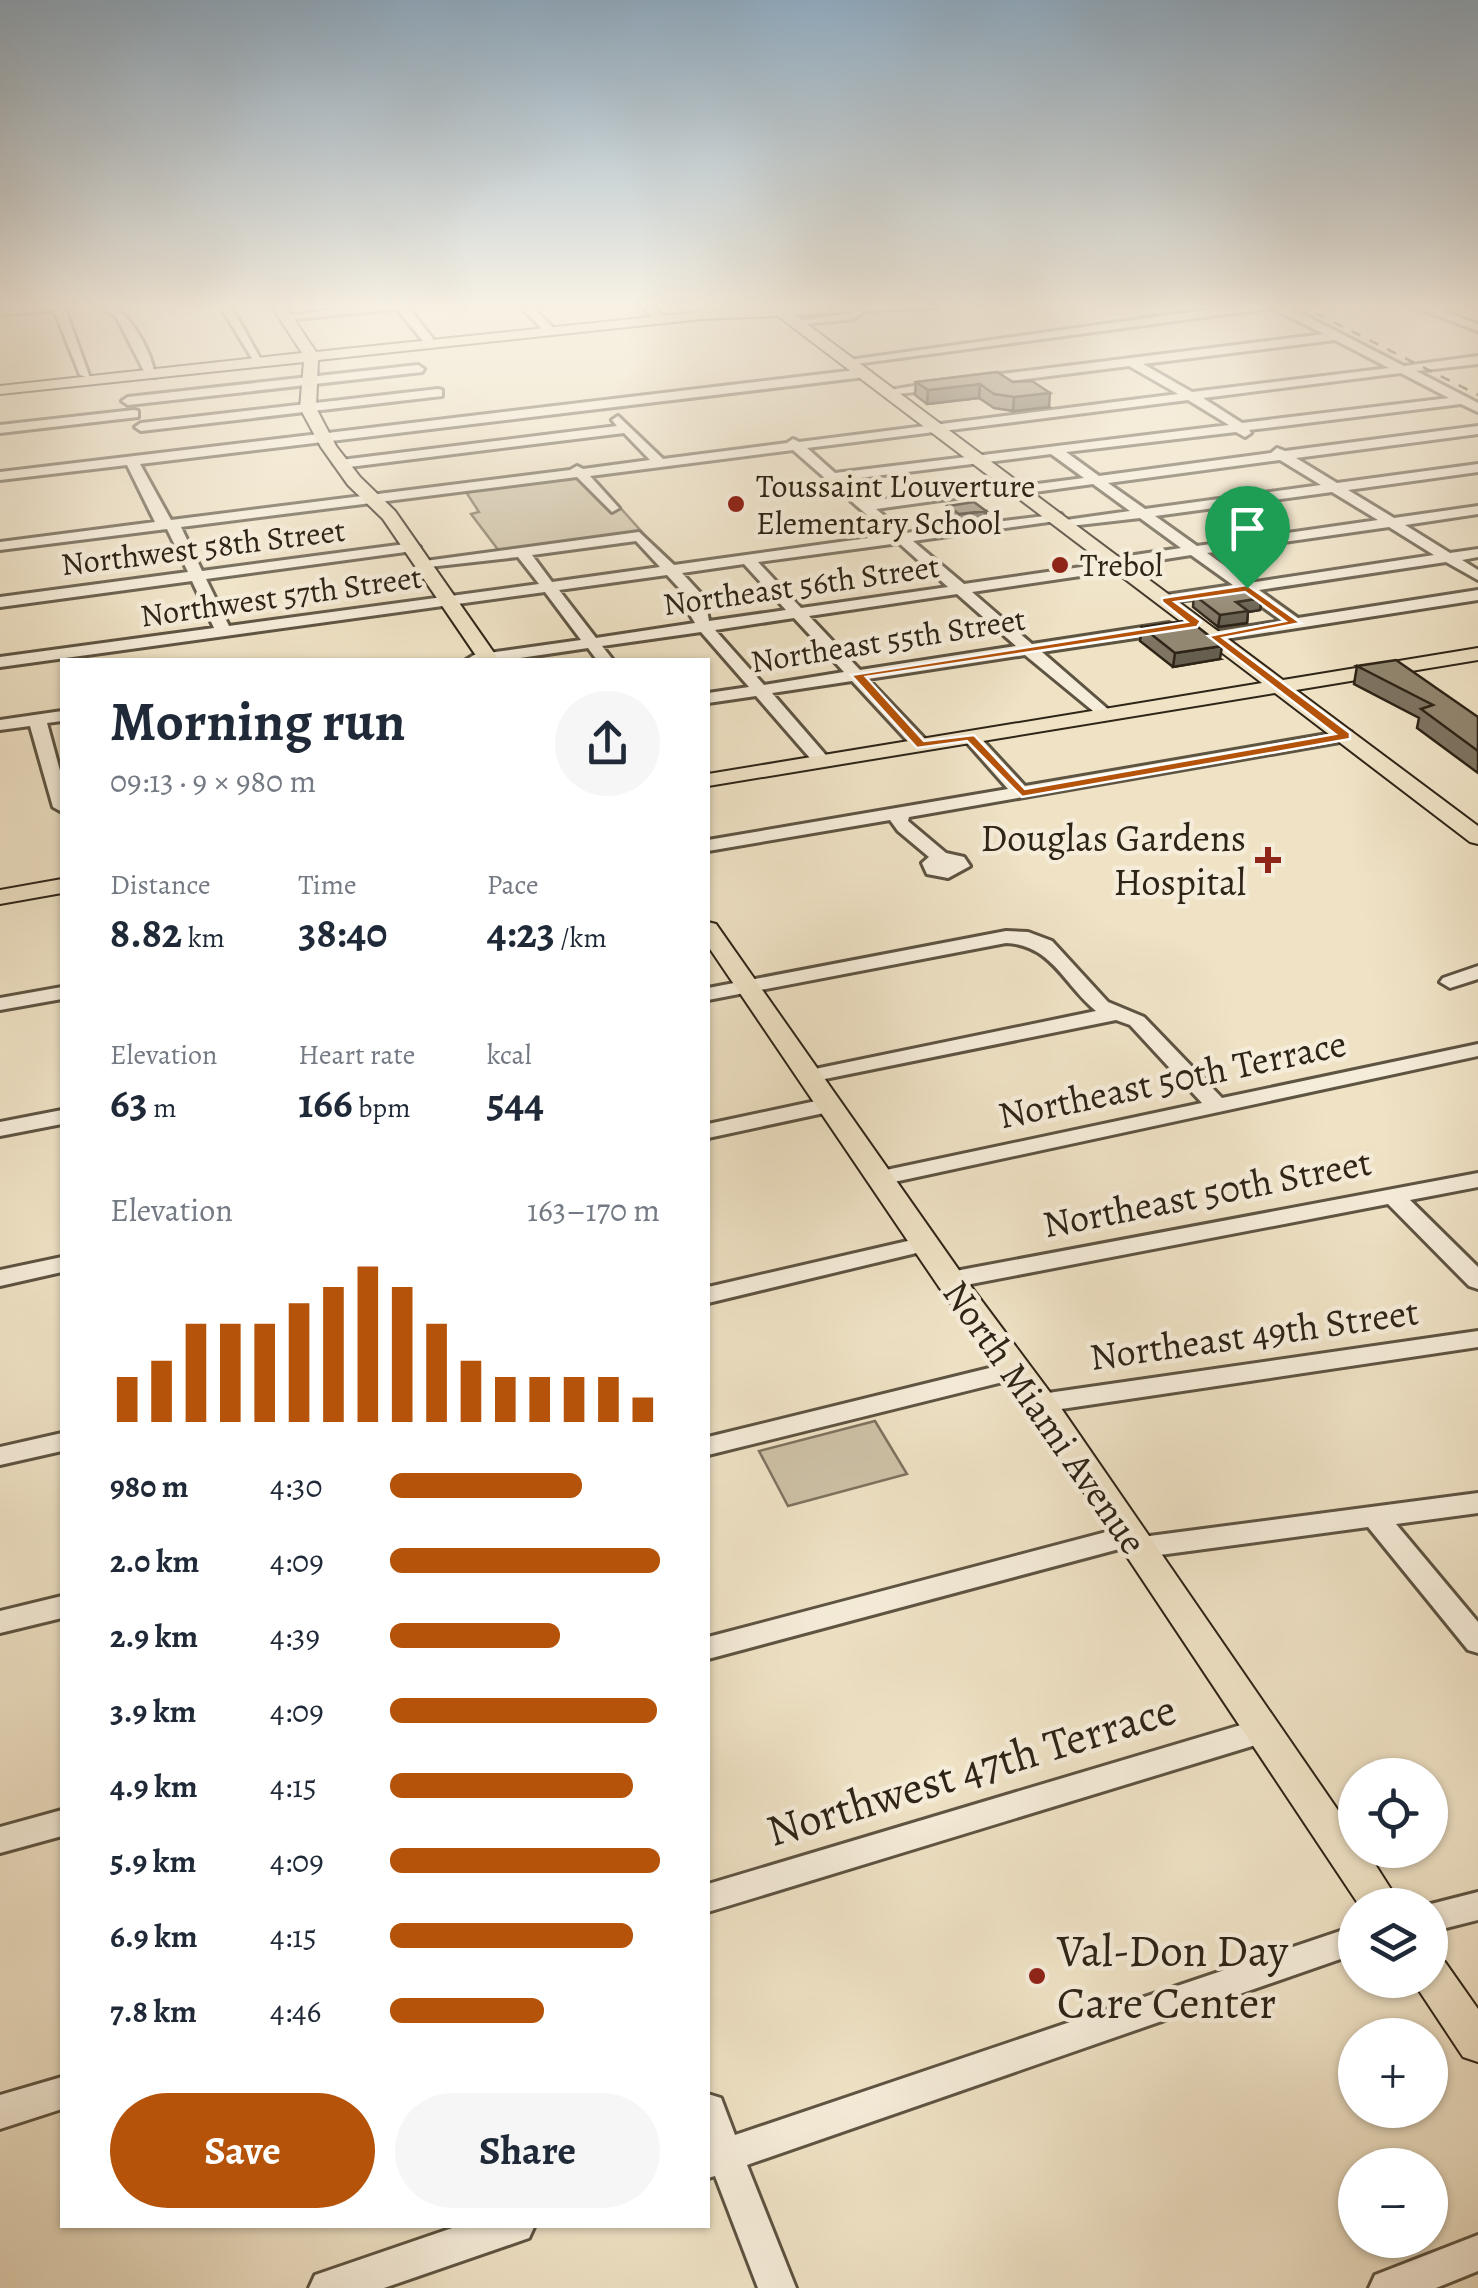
<!DOCTYPE html>
<html lang="en">
<head>
<meta charset="utf-8">
<style>
  body { margin:0; font-family:Alegreya,serif; background:#f6f6f7; color:#1f2937; height:100vh; display:flex; flex-direction:column; font-size:38px; white-space:nowrap }
  * { box-sizing:border-box; margin:0 }
  p { font-size:32px; color:#747a83 }
  .icon { flex:none; width:55px; height:55px; fill:none; stroke:currentColor; stroke-width:2; stroke-linecap:round; stroke-linejoin:round }
  .map { position:relative; flex:1; overflow:hidden }
  .panel { position:absolute; left:60px; top:658px; width:650px; height:1570px; display:flex; flex-direction:column; background:#fff; border-radius:0px; box-shadow:0 2px 8px #0004 }
  .panel>* { flex:none }
  .fabs { position:absolute; left:1338px; top:1758px; display:grid; gap:20px }
  .fabs a { display:grid; place-items:center; width:110px; height:110px; border-radius:50%; background:#fff; box-shadow:0 2px 8px #0004; font-size:50px }
  .pin { position:absolute; display:grid; place-items:center; width:85px; height:85px; color:#fff; margin:-102px -42px; border-radius:50% 50% 50% 0; rotate:-45deg; box-shadow:0 0 10px #0007 }
  .pin .icon { rotate:45deg }
  .round { display:grid; place-items:center; flex:none; width:105px; height:105px; border-radius:52px; background:#f6f6f7 }
  .overview { display:flex; align-items:center; justify-content:space-between; height:170px; padding:0 50px }
  h1 { font-size:55px; font-weight:700; line-height:75px }
  .stats { display:grid; grid-template-columns:repeat(3,1fr); gap:15px; height:170px; padding:10px 50px }
  .stats div { display:grid; align-content:center }
  .stats b { font-size:42px; font-weight:700 }
  .stats small { font-size:28px; font-weight:400 }
  .stats p { font-size:28px }
  .chart { height:280px; padding:20px 50px }
  .chart p { display:flex; justify-content:space-between }
  .chart svg { width:100%; height:180px; margin-top:10px; stroke:#b45309; stroke-width:6 }
  .button { display:flex; gap:20px; margin-top:auto; padding:20px 50px }
  .button a { flex:1; height:115px; border-radius:60px; background:#b45309; color:#fff; font-size:40px; font-weight:700; line-height:115px; text-align:center }
  .button a+a { background:#f6f6f7; color:#1f2937 }
  ul { padding:0 50px; list-style:none; font-size:32px }
  li { display:grid; grid-template-columns:160px 120px 1fr; align-items:center; height:75px }
  li i { height:25px; border-radius:12px; background:#b45309 }
  .map>svg:first-child { display:block }
</style>
</head>
<body>
<div class="map">
<svg width="1478" height="2288" viewBox="0 0 1478 2288">
  <rect width="100%" height="100%" fill="#efe2c5"/>
  <filter id="stains"><feTurbulence type="fractalNoise" baseFrequency=".002" numOctaves="4"/><feColorMatrix values="0 0 0 0 .2 0 0 0 0 .09 0 0 0 0 .02 0 0 0 .5 -.17"/></filter>
  <radialGradient id="worn" r=".72"><stop offset=".6" stop-color="#630" stop-opacity="0"/><stop offset="1" stop-color="#630" stop-opacity=".3"/></radialGradient>
  <!-- green -->
  <g fill="#cec2a7" stroke="#7e735f" stroke-width="2.5">
    <path d="M592,476L642,532L499,551L471,514L479,512L466,492Z"/>
    <path d="M875,1421L907,1474L788,1506L759,1451Z"/>
  </g>
  <g fill="none" stroke-linecap="round" stroke-linejoin="round">
    <!-- minor casing -->
    <g stroke="#5e5442" stroke-width="6">
      <g id="minor">
        <path d="M42,304H82L65,309L90,378L80,375L54,310L0,315V309Z"/>
        <path d="M100,304C127,304 153,353 155,377H147L117,318Z"/>
        <path d="M219,304H230L261,360H253Z"/>
        <path d="M374,304H414L408,307L437,344L427,346L397,309L286,320L280,317Z"/>
        <path d="M518,304H530L554,329V333H546Z"/>
        <path d="M639,304H651L662,315L652,317Z"/>
        <path d="M697,304H709L714,310L704,312Z"/>
        <path d="M1247,304H1283L1404,366L1478,356V364L1416,371L1478,403V412L1461,404L1249,430L1251,433L1245,437L1236,432L1066,452L1099,476L1271,453L1277,448L1285,451L1478,426V434L1296,458L1337,483L1478,464V472L1348,490L1394,518L1478,506V514L1405,525L1450,553L1478,549V557L1462,560L1478,570V580L1446,562L1259,590L1298,618L1478,590V600L1213,641L1205,636L1207,633L1282,621L1243,593L1161,603L1158,600L1166,595L1233,585L1191,555L1127,565L1121,570L972,592L1032,644L1169,623L1177,628L1169,633L1042,652L1110,711L1112,715L1104,720L1025,655L868,679L927,741L930,745L921,750L915,749L852,681L772,693L831,761L822,766L816,765L756,696L708,703V693L749,687L701,632L602,646L613,660H597L588,648L507,660H466L474,655L581,640L545,592L0,667V657L214,628L192,581L0,607V597L188,572L167,529L0,550V542L155,522L127,465L0,480V472L865,369L871,373L865,377L140,464L171,520L570,470L577,466L583,469L650,460L624,433L341,468L334,464L341,460L617,426L612,420L618,416L663,459L787,443L793,439L799,442L1178,394L1129,366L977,385L971,381L977,377L1324,334L1272,308L848,365L842,361ZM1335,340L1389,368L1192,392L1143,364ZM1401,373L1449,398L1242,423L1203,398ZM1188,400L1229,425L835,473L807,448ZM793,450L890,535L674,565L639,532L425,561L420,562V568L518,557L539,584L229,626L206,579L413,551L420,547L413,543L202,571L181,527L577,477L612,512L619,508L590,476ZM1051,454L1084,478L1022,486L1015,482L868,501L843,480ZM1280,460L1321,485L1145,509L1108,483ZM1093,484L1130,511L1066,520L1059,524L1061,527L1140,518L1181,548L1115,558L1109,563L964,584L913,541L1056,521L1063,517L1061,514L905,533L876,509L1013,490L1020,494ZM1332,492L1378,520L1197,546L1155,516ZM1389,527L1434,555L1249,583L1207,553ZM636,541L660,567L552,582L532,555ZM899,543L948,587L801,608L758,562ZM744,564L786,610L709,621L705,598L682,573ZM667,575L689,599V613L695,623L596,638L559,590ZM957,594L1016,646L860,670L809,616ZM794,618L844,672L764,685L715,630Z"/>
        <path d="M1407,304H1423L1478,324V331Z"/>
        <path d="M857,307L867,309L854,319L797,325L791,322L851,313Z"/>
        <path d="M418,365L424,369L422,372L128,405L122,401L128,397Z"/>
        <path d="M945,381L951,385L949,388L889,395L883,391Z"/>
        <path d="M438,389L442,390V396L141,431L135,427L141,423Z"/>
        <path d="M134,410L138,411V417L0,433V425Z"/>
        <path d="M62,711V721L47,723L62,778V812L53,807L30,726L0,730V720Z"/>
        <path d="M1345,731L1351,732V740L909,817L908,821L946,853L964,857L970,866L948,878L927,874L922,863L929,857L898,831L890,820L708,851V840L1008,789L962,737L970,732L976,733L1025,786Z"/>
        <path d="M1006,931L1028,932L1052,941L1108,1002L1144,1017L1222,1098L1478,1044V1056L880,1185L869,1178L872,1173L1202,1103L1130,1025L1116,1020L810,1082L799,1076L810,1070L1096,1011C1064,985 1052,945 1006,943L708,1000V988Z"/>
        <path d="M1478,966V979L1450,988L1440,982L1443,978Z"/>
        <path d="M62,987V999L0,1010V998Z"/>
        <path d="M830,1098L841,1105L838,1110L708,1138V1124Z"/>
        <path d="M62,1110V1124L0,1136V1122Z"/>
        <path d="M1478,1173V1187L1410,1200L1478,1267V1289L1469,1286L1388,1204L950,1288L938,1280L950,1272Z"/>
        <path d="M925,1237L933,1239L937,1244L933,1249L708,1303V1287Z"/>
        <path d="M62,1257V1272L0,1286V1270Z"/>
        <path d="M1478,1331V1347L1041,1412L1032,1409L1028,1403L1032,1397L1041,1394Z"/>
        <path d="M1014,1362L1023,1365L1027,1371L1023,1377L708,1455V1437Z"/>
        <path d="M62,1433V1451L0,1465V1447Z"/>
        <path d="M1478,1493V1513L1396,1524L1478,1622V1653L1468,1650L1368,1527L1137,1558L1127,1555L1123,1548L708,1659V1637L1129,1526L1139,1529L1142,1537Z"/>
        <path d="M62,1596V1618L0,1633V1611Z"/>
        <path d="M1261,1719L1272,1722L1276,1731L1272,1740L708,1912V1884Z"/>
        <path d="M62,1810V1836L0,1853V1827Z"/>
        <path d="M1478,1892V1920L1430,1932V1905H1427Z"/>
        <path d="M1355,1926V1954L747,2165L796,2288H758L715,2176L708,2178V2094L721,2098L735,2135Z"/>
        <path d="M62,2077V2109L0,2129V2095Z"/>
        <path d="M461,2225H535L529,2238L384,2288H309L315,2275Z"/>
        <path d="M1478,2235V2271L1436,2288H1369L1375,2275Z"/>
      </g>
    </g>
    <!-- major casing -->
    <g stroke="#2e2417" stroke-width="4">
      <g id="major">
        <path d="M270,304H284L316,352L775,304H943L936,308L795,315L1283,680L1478,648V660L1296,690L1478,826V844L1470,842L1275,693L708,786V774L1262,683L778,316L702,319L318,360L316,408L336,446L360,477L395,511L499,660H479L383,519L348,485L321,447L300,408L304,362L0,394V386L302,353Z"/>
        <path d="M62,879V893L0,904V890Z"/>
        <path d="M708,922L716,924L961,1273L1052,1395L1355,1835V1850H1366L1401,1905H1359L1030,1411L939,1287L708,946Z"/>
        <path d="M1430,1957L1445,1962L1478,2009V2062L1463,2057L1412,1980H1430Z"/>
      </g>
    </g>
    <!-- minor -->
    <use href="#minor" fill="#f5ecd9" fill-rule="evenodd"/>
    <!-- major -->
    <use href="#major" fill="#efe2c5" fill-rule="evenodd"/>
    <!-- rail -->
    <path stroke="#2e2417" stroke-width="2.5" stroke-dasharray="10 10" stroke-linecap="butt" d="M1298,304L1478,395"/>
  </g>
  <!-- wall -->
  <g fill="#7e7461" stroke="#2e2417" stroke-width="2.5">
    <path d="M997,372L1049,407L1013,411L994,408L979,398L927,404L915,395L916,382Z"/>
    <path d="M948,506L986,511L985,519L958,523L948,514Z"/>
    <path d="M1194,595L1262,598L1260,610L1248,612L1247,623L1218,627L1193,607Z"/>
    <path d="M1142,627L1220,659L1173,667L1140,641Z"/>
    <path d="M1357,666L1478,717V773L1417,728L1419,718L1354,684Z"/>
  </g>
  <!-- shaded-wall -->
  <g fill="#665e4f" stroke="#2e2417" stroke-width="2.5">
    <path d="M980,384L979,398L927,404L928,390Z"/>
    <path d="M1050,393L1049,407L1013,411L1014,397Z"/>
    <path d="M986,511L985,519L958,523L959,514Z"/>
    <path d="M1262,598L1260,610L1248,612L1247,623L1218,627L1220,615L1236,602Z"/>
    <path d="M1222,646L1220,659L1173,667L1175,653Z"/>
  </g>
  <!-- building -->
  <g fill="#928771" stroke="#2e2417" stroke-width="2.5">
    <path d="M997,372L1013,382L1032,381L1050,393L1014,397L994,394L980,384L928,390L916,382Z"/>
    <path d="M974,502L986,511L959,514L948,506Z"/>
    <path d="M1246,587L1262,598L1236,602L1248,611L1220,615L1194,595Z"/>
    <path d="M1189,620L1222,646L1175,653L1142,627Z"/>
    <path d="M1396,660L1478,717V751L1421,709L1433,705L1357,666Z"/>
  </g>
  <!-- sky -->
  <linearGradient id="sky" x2="0" y2="1"><stop stop-color="#90acc2"/><stop offset="0.49" stop-color="#f8f2e5"/><stop offset="1" stop-color="#f8f2e5" stop-opacity="0"/></linearGradient>
  <rect width="1478" height="625" fill="url(#sky)"/>
  <!-- route -->
  <path fill="#b45309" stroke="#fff" stroke-width="2.5" fill-rule="evenodd" d="M1247,585L1301,623L1223,638L1350,733V739L1022,797L967,741L917,748L851,675L1187,622L1162,602V598ZM1245,592L1285,621L1208,636L1335,734L1025,789L974,735L924,741L866,677L1197,627L1201,621L1175,602Z"/>
  <!-- markers -->
  <g fill="#8f2418" stroke="#f5ecd9" stroke-width="4">
    <circle cx="736" cy="504" r="10"/>
    <circle cx="1060" cy="565" r="10"/>
    <path d="M1263 845h10v10h10v10h-10v10h-10v-10h-10v-10h10z"/>
    <circle cx="1037" cy="1976" r="10"/>
  </g>
  <g text-anchor="middle" stroke-width="9" stroke-linejoin="round" paint-order="stroke">
    <!-- far-poi labels -->
    <g font-size="32" fill="#2e2417" stroke="#f5ecd9" text-anchor="start">
      <text x="756" y="497">Toussaint L'ouverture<tspan x="756" dy="37">Elementary School</tspan></text>
      <text x="1080" y="576">Trebol</text>
    </g>
    <!-- far-street labels -->
    <g font-size="32" fill="#2e2417" stroke="#f5ecd9">
      <text transform="translate(203 547) rotate(-7)" y="11">Northwest 58th Street</text>
      <text transform="translate(801 585) rotate(-8)" y="11">Northeast 56th Street</text>
      <text transform="translate(281 596) rotate(-8)" y="11">Northwest 57th Street</text>
      <text transform="translate(888 640) rotate(-9)" y="11">Northeast 55th Street</text>
    </g>
    <!-- poi labels -->
    <g font-size="38" fill="#2e2417" stroke="#f5ecd9" text-anchor="end">
      <text x="1246" y="851">Douglas Gardens<tspan x="1246" dy="44">Hospital</tspan></text>
    </g>
    <!-- street labels -->
    <g font-size="38" fill="#2e2417" stroke="#f5ecd9">
      <text transform="translate(1172 1079) rotate(-12)" y="13">Northeast 50th Terrace</text>
      <text transform="translate(1207 1193) rotate(-11)" y="13">Northeast 50th Street</text>
      <text transform="translate(1254 1334) rotate(-8)" y="13">Northeast 49th Street</text>
      <text transform="translate(1045 1417) rotate(55)" y="13">North Miami Avenue</text>
    </g>
    <!-- near-street labels -->
    <g font-size="45" fill="#2e2417" stroke="#f5ecd9">
      <text transform="translate(971 1769) rotate(-17)" y="16">Northwest 47th Terrace</text>
    </g>
    <!-- near-poi labels -->
    <g font-size="45" fill="#2e2417" stroke="#f5ecd9" text-anchor="start">
      <text x="1057" y="1966">Val-Don Day<tspan x="1057" dy="52">Care Center</tspan></text>
    </g>
  </g>
  <rect width="100%" height="100%" filter="url(#stains)"/>
  <rect width="100%" height="100%" fill="url(#worn)"/>
</svg>
<div class="fabs">
<a><svg class="icon" aria-label="locate" viewBox="0 0 24 24"><circle cx="12" cy="12" r="6"/><path d="M12 2v4M12 18v4M2 12h4M18 12h4"/></svg></a>
<a><svg class="icon" aria-label="layers" viewBox="0 0 24 24"><path d="M12 4l9 5-9 5-9-5zM3 14l9 5 9-5"/></svg></a>
<a>+</a>
<a>−</a>
</div>
<div class="pin" style="left:1247px;top:588px;background:#1e9e55"><svg class="icon" aria-label="arrive" viewBox="0 0 24 24"><path d="M6 21V4h12l-3 4 3 4H6"/></svg></div>
<section class="panel">
<div class="overview"><div><h1>Morning run</h1><p>09:13 · 9 × 980 m</p></div><a class="round"><svg class="icon" aria-label="share" viewBox="0 0 24 24"><path d="M12 15V3M7 8l5-5 5 5M5 13v7h14v-7"/></svg></a></div>
<div class="stats">
<div><p>Distance</p><b>8.82<small> km</small></b></div>
<div><p>Time</p><b>38:40</b></div>
<div><p>Pace</p><b>4:23<small> /km</small></b></div>
</div>
<div class="stats">
<div><p>Elevation</p><b>63<small> m</small></b></div>
<div><p>Heart rate</p><b>166<small> bpm</small></b></div>
<div><p>kcal</p><b>544</b></div>
</div>
<div class="chart"><p><span>Elevation</span>163–170 m</p>
<svg viewBox="0 0 160 44" preserveAspectRatio="none"><path d="M5 44V33M15 44V29M25 44V20M35 44V20M45 44V20M55 44V15M65 44V11M75 44V6M85 44V11M95 44V20M105 44V29M115 44V33M125 44V33M135 44V33M145 44V33M155 44V38"/></svg>
</div>
<ul>
<li><b>980 m</b>4:30<i style="width:71%"></i></li>
<li><b>2.0 km</b>4:09<i style="width:100%"></i></li>
<li><b>2.9 km</b>4:39<i style="width:63%"></i></li>
<li><b>3.9 km</b>4:09<i style="width:99%"></i></li>
<li><b>4.9 km</b>4:15<i style="width:90%"></i></li>
<li><b>5.9 km</b>4:09<i style="width:100%"></i></li>
<li><b>6.9 km</b>4:15<i style="width:90%"></i></li>
<li><b>7.8 km</b>4:46<i style="width:57%"></i></li>
</ul>
<div class="button"><a>Save</a><a>Share</a></div>
</section>
</div>
</body>
</html>
